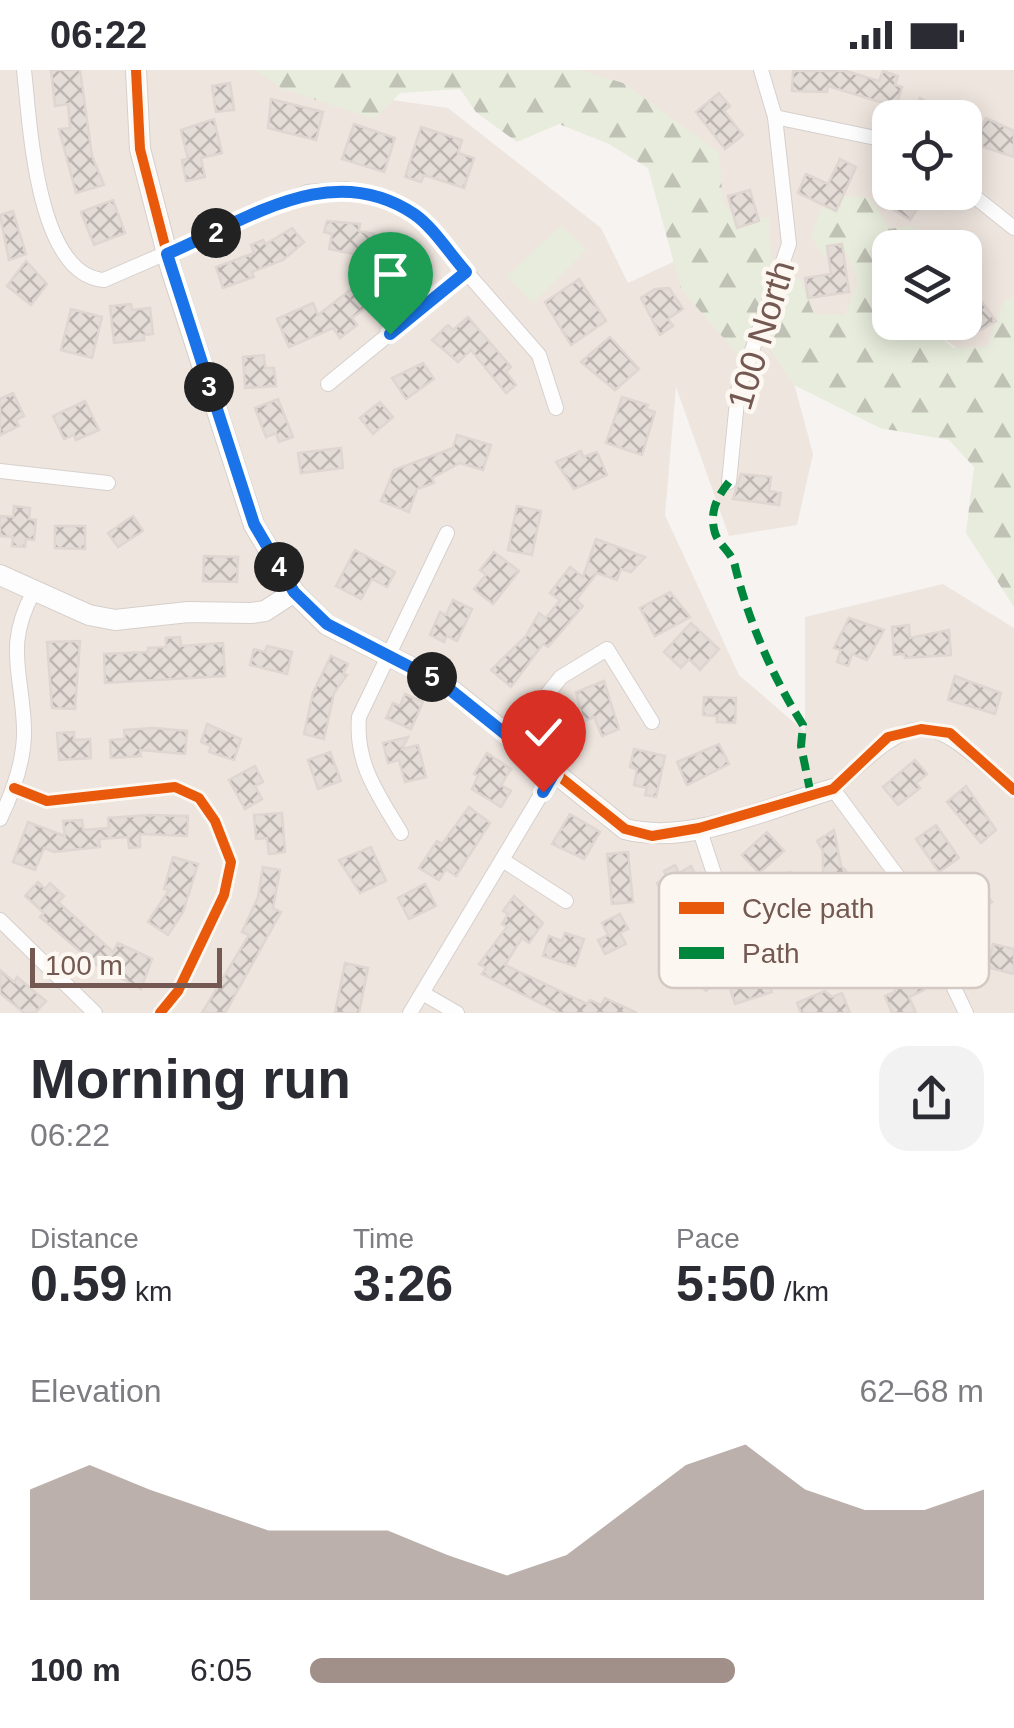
<!DOCTYPE html>
<html lang="en">
<head>
<meta charset="utf-8">
<style>
  body { margin:0; font-family:Arial,sans-serif; background:#f2f2f3; color:#2b2b33; height:100vh; display:flex; flex-direction:column; font-size:38px; white-space:nowrap }
  * { box-sizing:border-box; margin:0 }
  p { font-size:32px; color:#7c7c81 }
  .icon { flex:none; width:55px; height:55px; fill:none; stroke:currentColor; stroke-width:2; stroke-linecap:round; stroke-linejoin:round }
  .map { position:relative; height:943px; overflow:hidden }
  .drawer { display:flex; flex-direction:column; background:#fff; flex:1 }
  .drawer>* { flex:none }
  .buttons { position:absolute; left:872px; top:30px; display:grid; gap:20px }
  .buttons a { display:grid; place-items:center; width:110px; height:110px; border-radius:20px; background:#fff; box-shadow:0 5px 25px #0003; font-size:50px }
  .scale { position:absolute; left:30px; bottom:25px; width:192px; box-sizing:border-box; padding-left:10px; border:5px solid #735951; border-top:0; font-size:28px; line-height:35px; white-space:nowrap; color:#735951; -webkit-text-stroke:8px #fdf7f2; paint-order:stroke }
  .pin { position:absolute; display:grid; place-items:center; width:85px; height:85px; color:#fff; margin:-102px -42px; border-radius:50% 50% 50% 0; rotate:-45deg; box-shadow:0 0 10px #0007 }
  .pin .icon { rotate:45deg }
  .km { position:absolute; width:50px; height:50px; margin:-25px; border-radius:50%; background:#222; color:#fff; font-size:28px; line-height:50px; text-align:center }
  .round { display:grid; place-items:center; flex:none; width:105px; height:105px; border-radius:30px; background:#f2f2f3 }
  .summary { display:flex; align-items:center; justify-content:space-between; height:170px; padding:0 30px }
  h1 { font-size:55px; font-weight:600; line-height:75px }
  .metrics { display:grid; grid-template-columns:repeat(3,1fr); gap:15px; height:170px; padding:10px 30px }
  .metrics div { display:grid; align-content:center }
  .metrics b { font-size:50px; font-weight:600 }
  .metrics small { font-size:28px; font-weight:400 }
  .metrics p { font-size:28px }
  .chart { height:280px; padding:20px 30px }
  .chart p { display:flex; justify-content:space-between }
  .chart svg { width:100%; height:180px; margin-top:10px; fill:#a18f89; opacity:.7 }
  ul { padding:0 30px; list-style:none; font-size:32px }
  li { display:grid; grid-template-columns:160px 120px 1fr; align-items:center; height:75px }
  li i { height:25px; border-radius:12px; background:#a18f89 }
  .status { display:flex; justify-content:space-between; align-items:center; height:70px; padding:0 50px; background:#fff; direction:ltr }
  .status svg { height:28px; fill:currentColor }
  .map>svg:first-child { display:block }
</style>
</head>
<body>
<div class="status"><b>06:22</b><svg viewBox="0 0 49 12"><path d="M0 12V9h3v3zM5 12V6h3v6zM10 12V3h3v9zM15 12V0h3v12zM26 1h20v11H26zM47 4h2v5h-2z"/></svg></div>
<div class="map">
<svg width="1014" height="943" viewBox="0 0 1014 943">
  <defs>
    <pattern id="forest-firs" width="22" height="20" patternUnits="userSpaceOnUse" patternTransform="scale(2.5)"><rect width="22" height="20" fill="#e7ecdc"/><path d="M5 1l3.5 6h-7zM16 11l3.5 6h-7z" fill="#c0c2b5"/></pattern>
    <pattern id="building-cross-hatch" width="8" height="8" patternUnits="userSpaceOnUse" patternTransform="scale(2.5)"><rect width="8" height="8" fill="#e3dcd7"/><path d="M0 0l8 8M0 8l8-8" fill="none" stroke="#bcb5b1"/></pattern>
  </defs>
  <rect width="100%" height="100%" fill="#f6f3f0"/>
  <!-- residential -->
  <path fill="#eee5de" fill-rule="evenodd" d="M0,0H276L315,19L448,38L601,158L628,213L705,177L696,78L502,0H1014V321L923,253L965,252V178H890V241L788,291L813,384L797,455L729,466L676,317L665,445L739,605L805,662V547L943,514L1014,558V943H0ZM890,48H965V122H890Z"/>
  <!-- forest -->
  <g fill="url(#forest-firs)">
    <path d="M256,0H580L623,13L719,82L723,133L737,149L769,147L772,205L740,287L681,219L648,98L609,74L559,54L517,72L476,42L460,19L400,23L374,49L281,18Z"/>
    <path d="M827,124L870,128L890,159L910,156L930,163L935,177L890,178V252L925,253L953,278L987,277L1004,230L1014,227V537L966,463L974,397L949,370L880,358L794,315L762,267L790,206L800,209L814,244L845,245L858,212L847,183L822,185L811,165Z"/>
  </g>
  <!-- pitch -->
  <path fill="#e7ecdc" d="M561,155L586,180L533,233L507,207Z"/>
  <!-- building -->
  <g fill="url(#building-cross-hatch)" stroke="#dfd6d2" stroke-width="2.5">
    <path d="M51,0H80L92,86L104,115L76,123L59,59L70,58L68,34L55,36Z"/>
    <path d="M793,1H846L879,11L883,1L898,6L895,15L902,17L896,37L828,16L827,22L792,21Z"/>
    <path d="M230,13L234,40L216,42L212,16Z"/>
    <path d="M719,23L730,36L724,41L743,65L725,79L696,42Z"/>
    <path d="M920,28L956,48H910Z"/>
    <path d="M271,29L323,42L316,70L268,58Z"/>
    <path d="M986,48L1014,61V87L974,74Z"/>
    <path d="M214,49L222,83L201,88L205,107L186,111L182,90L188,89L181,60Z"/>
    <path d="M354,54L395,68L384,102L342,89Z"/>
    <path d="M421,57L462,70L458,83L474,88L464,118L424,105L421,112L405,107Z"/>
    <path d="M840,89L856,97L836,141L798,123L806,104L828,114Z"/>
    <path d="M750,120L759,151L737,158L728,126Z"/>
    <path d="M890,122H912L923,130L910,150L883,133Z"/>
    <path d="M113,130L125,163L94,175L81,142Z"/>
    <path d="M13,141L26,184L9,190L0,145Z"/>
    <path d="M327,151L360,154L359,161L374,164L369,187L329,179L332,164L324,162Z"/>
    <path d="M292,158L304,172L283,190L252,202L254,207L223,218L216,197L254,183L251,175L263,170L266,174Z"/>
    <path d="M842,174L849,222L808,228L805,208L831,204L827,176Z"/>
    <path d="M392,180L403,191L409,186L420,197L399,217L377,195Z"/>
    <path d="M26,191L47,214L31,235L7,216Z"/>
    <path d="M579,209L606,251L571,275L545,232Z"/>
    <path d="M965,209L996,251L968,267L960,252H965Z"/>
    <path d="M359,213L374,232L352,248L357,255L340,268L333,258L289,277L277,249L313,233L318,245Z"/>
    <path d="M669,218L683,239L668,249L673,256L660,265L641,228L655,219Z"/>
    <path d="M131,234L132,240L150,238L153,264L144,265V270L114,273L110,236Z"/>
    <path d="M71,239L102,247L92,288L61,280Z"/>
    <path d="M468,247L511,297L506,302L516,315L506,323L471,280L458,292L432,270L448,255L453,260Z"/>
    <path d="M610,267L639,299L615,320L581,292Z"/>
    <path d="M264,285L265,298H274L276,316L245,318L243,287Z"/>
    <path d="M423,293L434,309L406,329L392,308Z"/>
    <path d="M13,323L24,346L16,350L19,356L0,365V329Z"/>
    <path d="M622,327L648,335L646,339L655,342L642,385L606,373Z"/>
    <path d="M278,329L293,367L279,372L276,363L266,367L255,338Z"/>
    <path d="M85,331L99,360L76,370L74,365L64,369L53,346Z"/>
    <path d="M380,332L393,347L373,364L360,348Z"/>
    <path d="M457,365L491,375L483,400L460,393L432,408L434,413L417,419L409,442L381,431L394,400L453,378Z"/>
    <path d="M341,378L343,398L301,403L298,383Z"/>
    <path d="M581,381L583,387L597,382L607,405L574,419L556,392Z"/>
    <path d="M741,404L771,407L769,421L781,423L779,435L733,429Z"/>
    <path d="M14,436L30,438L29,449L36,450L34,470L26,469L25,477L12,476L13,467L0,466V446L13,447Z"/>
    <path d="M517,436L541,441L532,485L508,480Z"/>
    <path d="M133,446L143,461L118,477L108,463Z"/>
    <path d="M55,456H85V479L55,478Z"/>
    <path d="M596,469L645,487L631,502L621,499L617,510L597,503L576,530L583,536L548,577L543,574L511,617L491,600L526,566L539,543L546,548L560,530L550,523L570,497L583,507Z"/>
    <path d="M355,480L395,502L387,517L372,509L361,529L336,516Z"/>
    <path d="M494,482L519,501L493,534L474,519L486,505L480,500Z"/>
    <path d="M204,486L238,487L237,512L203,511Z"/>
    <path d="M670,522L690,547L655,566L640,538Z"/>
    <path d="M453,530L472,539L457,571L447,566L444,572L430,565L440,542L446,545Z"/>
    <path d="M849,548L884,560L867,590L852,584L848,596L837,592L841,580L834,578Z"/>
    <path d="M691,553L719,579L700,600L689,589L681,598L664,582Z"/>
    <path d="M909,555L910,568L949,560L951,585L905,588L904,584L894,585L892,557Z"/>
    <path d="M180,567L181,576L223,573L225,606L105,613L104,584L148,582V578L166,577V568Z"/>
    <path d="M80,571L75,639L52,638L47,572Z"/>
    <path d="M267,576L292,582L287,604L250,595L254,579L265,582Z"/>
    <path d="M331,586L348,594L343,604L347,605L334,623L324,669L304,664L313,623Z"/>
    <path d="M955,606L1001,623L995,644L948,630Z"/>
    <path d="M604,611L619,659L602,666L594,647L583,652L576,622Z"/>
    <path d="M405,624L423,632L411,659L386,648L393,633L400,636Z"/>
    <path d="M704,627L736,628L735,653L717,652V646L703,645Z"/>
    <path d="M207,654L241,669L234,690L209,682L211,676L201,672Z"/>
    <path d="M154,658L187,661L185,684L140,680L141,686L111,688L110,670L125,669L124,660Z"/>
    <path d="M74,662V670L90,669L91,688L59,690L57,663Z"/>
    <path d="M408,667L402,679L418,675L426,707L405,712L399,690L388,693L383,673Z"/>
    <path d="M719,674L729,694L687,715L677,692Z"/>
    <path d="M634,679L665,686L656,727L645,725L647,718L634,715L637,699L630,697Z"/>
    <path d="M330,682L341,711L318,719L308,690Z"/>
    <path d="M487,683L511,699L501,715L511,721L501,737L472,719L478,706L474,704Z"/>
    <path d="M915,690L927,704L916,713L920,718L898,735L883,717Z"/>
    <path d="M255,696L263,712L255,716L262,729L245,739L229,710Z"/>
    <path d="M966,716L996,760L981,773L947,732Z"/>
    <path d="M469,737L490,753L456,806L446,799L439,810L419,798L437,771L442,774Z"/>
    <path d="M282,743L285,782L269,784L267,768L256,769L254,745Z"/>
    <path d="M570,744L600,762L584,789L552,774Z"/>
    <path d="M150,745L188,746L187,766L140,764V777L129,778L128,767L99,769L100,777L54,782L44,778L35,800L13,792L28,752L65,766L63,751L82,750L83,760L109,758L108,748Z"/>
    <path d="M936,755L959,788L939,802L916,769Z"/>
    <path d="M834,760L841,796L852,807L838,821L823,805V781L817,771Z"/>
    <path d="M767,762L784,781L759,803L742,785Z"/>
    <path d="M371,777L386,811L360,823L339,790Z"/>
    <path d="M628,782L633,832L612,834L607,784Z"/>
    <path d="M173,787L198,794L183,842L168,865L148,852L169,820L164,819Z"/>
    <path d="M675,795L679,803L691,796L699,812L687,818L694,845L686,847L692,874L671,880L660,839L669,836L657,813L667,808L664,801Z"/>
    <path d="M263,797L280,800L273,838L281,842L225,943H202L249,865L242,862L258,827Z"/>
    <path d="M790,802L802,844L778,850L767,809Z"/>
    <path d="M970,805L992,832L980,841L972,832L964,839L950,822Z"/>
    <path d="M38,812L45,819L50,813L64,826L58,832L113,882L118,873L152,889L141,919L95,894L40,847L44,843L25,826Z"/>
    <path d="M425,814L436,836L409,849L398,828Z"/>
    <path d="M514,826L543,853L529,873L522,868L505,895L587,934L590,930L601,935L605,928L637,943H560L482,904L486,898L479,894L507,857L502,854L508,844L503,841Z"/>
    <path d="M873,826L882,840L873,846L899,887L904,884L924,920L909,927L916,943H892L885,926L895,922V916L873,864L854,838Z"/>
    <path d="M620,844L628,859L620,863L626,874L605,884L598,870L608,865L602,853Z"/>
    <path d="M565,863L584,869L575,896L543,886L549,866L562,871Z"/>
    <path d="M993,874L1014,879V904L987,897Z"/>
    <path d="M691,885L721,906L706,921L680,895Z"/>
    <path d="M345,893L368,898L359,943H335Z"/>
    <path d="M0,900L14,912L17,907L46,931L35,943H24L0,923Z"/>
    <path d="M766,903L772,922L735,934L729,915Z"/>
    <path d="M825,921L832,927L842,923L850,943H801L797,933Z"/>
  </g>
  <g fill="none" stroke-linecap="round" stroke-linejoin="round">
    <!-- street casing -->
    <g stroke="#d6d0cd" stroke-width="16">
      <g id="street">
        <path d="M24,0C30,53 36,205 104,210L307,122L346,119L384,128L417,146L539,285L556,338"/>
        <path d="M775,47L890,71"/>
        <path d="M965,119L1014,158"/>
        <path d="M328,314L465,202"/>
        <path d="M0,401L108,413"/>
        <path d="M729,412L738,321L789,174L775,47L761,0"/>
        <path d="M512,668L561,607L607,579L652,652"/>
        <path d="M14,718L47,731L175,717L199,728L215,751L231,792L224,825L178,921L160,943"/>
        <path d="M0,749C13,722 25,689 24,658C22,601 4,576 34,521"/>
        <path d="M699,758L734,864"/>
        <path d="M401,763C378,724 355,694 359,647L447,463"/>
        <path d="M504,791L566,831"/>
        <path d="M0,850L95,943"/>
        <path d="M424,924L457,943"/>
        <path d="M410,943L554,703"/>
        <path d="M966,943L907,819L833,719C921,636 926,642 1014,720"/>
      </g>
    </g>
    <!-- secondary casing -->
    <g stroke="#d6cfcb" stroke-width="22">
      <g id="secondary">
        <path d="M136,0L140,79L171,199L254,455L294,522L327,555L443,613L625,759C690,776 770,737 833,719"/>
        <path d="M0,505L89,545L115,550L188,542L251,543L265,541L294,522"/>
      </g>
    </g>
    <!-- street -->
    <use href="#street" stroke="#fefdfd" stroke-width="14"/>
    <!-- secondary -->
    <use href="#secondary" stroke="#fefdfd" stroke-width="20"/>
    <!-- quiet -->
    <path stroke="#00873e" stroke-width="8" stroke-dasharray="15 8" stroke-linecap="butt" d="M729,412C717,427 709,442 715,463C719,475 733,484 735,496C748,550 773,608 803,655L801,676L811,725"/>
    <!-- cycleway casing -->
    <g stroke="#fdf7f2" stroke-width="16">
      <g id="cycleway">
        <path d="M136,0L140,79L171,199L254,455L294,522L327,555L443,613L625,759L652,766L699,758L833,719L888,667L921,659L950,663L1014,720"/>
        <path d="M14,718L47,731L175,717L199,728L215,751L231,792L224,825L178,921L160,943"/>
      </g>
    </g>
    <!-- cycleway -->
    <use href="#cycleway" stroke="#e8590c" stroke-width="10"/>
  </g>
  <g fill="none" stroke-linecap="round" stroke-linejoin="round">
    <!-- route casing -->
    <g stroke="#fff" stroke-width="20">
      <path id="route" d="M390,264L466,202C450,184 433,157 414,144C330,88 246,151 167,184L254,454L294,522L327,554L443,614L554,703L543,722"/>
    </g>
    <!-- route -->
    <use href="#route" stroke="#1a73e8" stroke-width="12"/>
  </g>
  <g text-anchor="middle" stroke-width="9" stroke-linejoin="round" paint-order="stroke">
    <!-- street labels -->
    <g font-size="35" fill="#735951" stroke="#fdf7f2">
      <text transform="translate(761 265) rotate(-73)" y="12">100 North</text>
    </g>
  </g>
  <!-- legend -->
  <rect x="659" y="803" width="330" height="115" rx="15" fill="#fdf7f2" stroke="#d4c8c2" stroke-width="2.5"/>
  <rect x="679" y="832" width="45" height="12" fill="#e8590c"/>
  <rect x="679" y="877" width="45" height="12" fill="#00873e"/>
  <g font-size="28" fill="#735951">
    <text x="742" y="848">Cycle path</text>
    <text x="742" y="893">Path</text>
  </g>
</svg>
<div class="buttons">
<a><svg class="icon" aria-label="locate" viewBox="0 0 24 24"><circle cx="12" cy="12" r="6"/><path d="M12 2v4M12 18v4M2 12h4M18 12h4"/></svg></a>
<a><svg class="icon" aria-label="layers" viewBox="0 0 24 24"><path d="M12 4l9 5-9 5-9-5zM3 14l9 5 9-5"/></svg></a>
</div>
<div class="scale">100 m</div>
<div class="pin" style="left:390px;top:264px;background:#1e9e55"><svg class="icon" aria-label="arrive" viewBox="0 0 24 24"><path d="M6 21V4h12l-3 4 3 4H6"/></svg></div>
<div class="pin" style="left:543px;top:722px;background:#d93025"><svg class="icon" aria-label="check" viewBox="0 0 24 24"><path d="M5 12l5 5 9-10"/></svg></div>
<b class="km" style="left:216px;top:163px">2</b>
<b class="km" style="left:209px;top:317px">3</b>
<b class="km" style="left:279px;top:497px">4</b>
<b class="km" style="left:432px;top:607px">5</b>
</div>
<section class="drawer">
<div class="summary"><div><h1>Morning run</h1><p>06:22</p></div><a class="round"><svg class="icon" aria-label="share" viewBox="0 0 24 24"><path d="M12 15V3M7 8l5-5 5 5M5 13v7h14v-7"/></svg></a></div>
<div class="metrics">
<div><p>Distance</p><b>0.59<small> km</small></b></div>
<div><p>Time</p><b>3:26</b></div>
<div><p>Pace</p><b>5:50<small> /km</small></b></div>
</div>
<div class="chart"><p><span>Elevation</span>62–68 m</p>
<svg viewBox="0 0 160 44" preserveAspectRatio="none"><path d="M0 44V17L10 11L20 17L30 22L40 27L50 27L60 27L70 33L80 38L90 33L100 22L110 11L120 6L130 17L140 22L150 22L160 17V44z"/></svg>
</div>
<ul>
<li><b>100 m</b>6:05<i style="width:63%"></i></li>
</ul>
</section>
</body>
</html>
